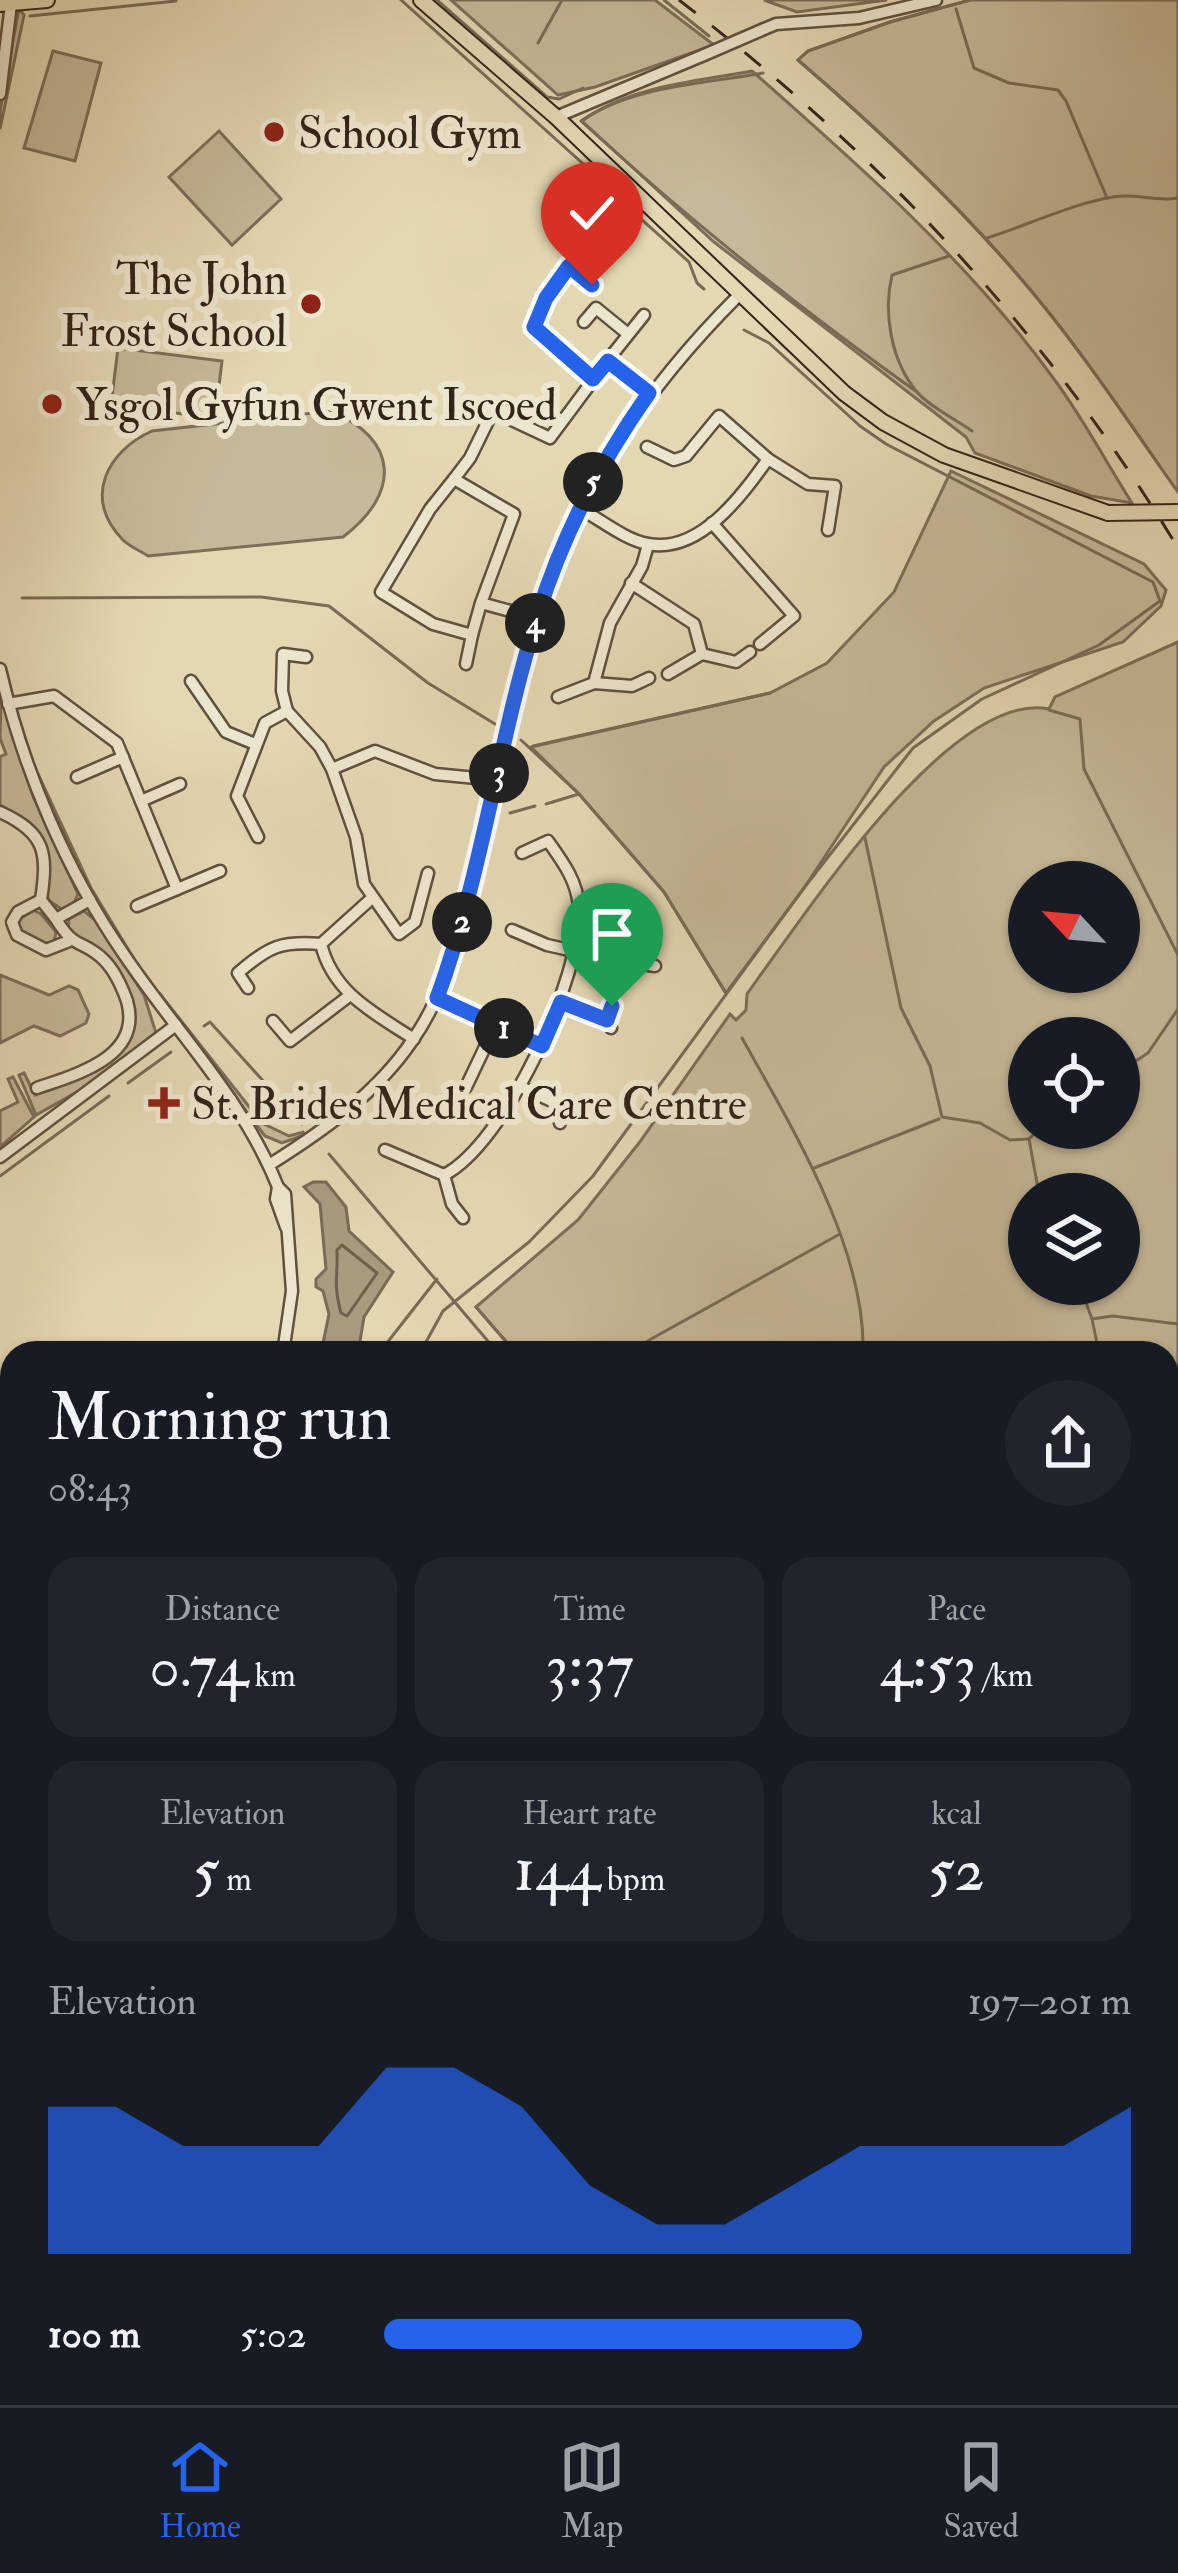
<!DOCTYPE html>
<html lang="en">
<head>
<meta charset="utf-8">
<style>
  body { margin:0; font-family:"IM FELL Double Pica",serif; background:#20242c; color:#f1f3f6; height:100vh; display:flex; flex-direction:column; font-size:45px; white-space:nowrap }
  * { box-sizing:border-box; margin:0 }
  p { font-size:39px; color:#9ea1a6 }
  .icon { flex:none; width:66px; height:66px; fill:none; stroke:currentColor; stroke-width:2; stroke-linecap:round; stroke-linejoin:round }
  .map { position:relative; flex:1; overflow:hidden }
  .sheet { position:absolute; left:0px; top:1341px; width:1179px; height:1065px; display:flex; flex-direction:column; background:#171b24; border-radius:36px 36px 0 0; box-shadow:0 3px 9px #0004 }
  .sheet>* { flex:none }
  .needle { width:78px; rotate:296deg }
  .fabs { position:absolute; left:1008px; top:861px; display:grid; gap:24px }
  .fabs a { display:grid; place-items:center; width:132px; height:132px; border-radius:50%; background:#171b24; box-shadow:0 3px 9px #0004; font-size:60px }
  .pin { position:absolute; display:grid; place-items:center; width:102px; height:102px; color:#fff; margin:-123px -51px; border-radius:50% 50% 50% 0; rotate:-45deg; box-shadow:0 0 12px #0007 }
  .pin .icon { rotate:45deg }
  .km { position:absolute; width:60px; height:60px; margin:-30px; border-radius:50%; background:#222; color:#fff; font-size:33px; line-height:60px; text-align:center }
  .round { display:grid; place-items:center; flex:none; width:126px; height:126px; border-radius:63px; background:#20242c }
  .head { display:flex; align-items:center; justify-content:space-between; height:204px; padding:0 48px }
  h1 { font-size:66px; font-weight:600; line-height:90px }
  .metrics { display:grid; grid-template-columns:repeat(3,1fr); gap:18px; height:204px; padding:12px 48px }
  .metrics div { display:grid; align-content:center; border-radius:30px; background:#20242c; text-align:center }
  .metrics b { font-size:60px; font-weight:600 }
  .metrics small { font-size:33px; font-weight:400 }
  .metrics p { font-size:33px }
  .chart { height:336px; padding:24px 48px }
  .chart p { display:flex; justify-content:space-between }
  .chart svg { width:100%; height:216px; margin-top:12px; fill:#2563eb; opacity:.7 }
  ul { padding:0 48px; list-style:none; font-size:39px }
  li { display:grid; grid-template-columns:192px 144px 1fr; align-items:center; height:90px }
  li i { height:30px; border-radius:15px; background:#2563eb }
  .dock { display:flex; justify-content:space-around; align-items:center; height:168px; border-top:3px solid #363941; background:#171b24; font-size:33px; color:#9ea1a6 }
  .dock a { display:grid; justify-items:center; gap:6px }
  .dock .on { color:#2563eb }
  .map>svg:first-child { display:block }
</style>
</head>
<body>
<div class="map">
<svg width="1178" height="2405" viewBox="0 0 1178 2405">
  <rect width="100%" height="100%" fill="#e4d8b3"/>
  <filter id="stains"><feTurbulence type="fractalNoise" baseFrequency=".00167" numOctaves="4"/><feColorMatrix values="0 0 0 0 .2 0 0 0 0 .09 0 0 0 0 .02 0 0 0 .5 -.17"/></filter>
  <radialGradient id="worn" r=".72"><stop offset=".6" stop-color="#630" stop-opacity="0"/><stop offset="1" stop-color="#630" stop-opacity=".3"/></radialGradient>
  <!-- green -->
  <g fill="#c6b999" stroke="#7c6e5a" stroke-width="3" fill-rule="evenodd">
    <path d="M451,0H655L714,45L595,87L558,95Z"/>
    <path d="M764,0H887L797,12Z"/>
    <path d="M970,0H1178V492C1130,425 1085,355 1032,292C961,207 881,132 798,60L808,51L890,22Z"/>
    <path d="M19,9L24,15L0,129V110Z"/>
    <path d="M53,51L101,63L75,161L24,148Z"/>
    <path d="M752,71C860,166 969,262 1054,379C1083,418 1106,462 1132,503L1091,496L975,453L966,437L714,242L582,121C630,86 694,82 752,71Z"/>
    <path d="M219,131L281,199L232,245L169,177Z"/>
    <path d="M118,348L222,361L215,418L111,405Z"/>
    <path d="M331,411C400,440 400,494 343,537L148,556C141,551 130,547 123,540C82,499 107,451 152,431Z"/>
    <path d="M951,471L1144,564L1166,590L1161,606L1123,642L984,688L934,721L884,767L804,888L726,993L664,892L579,794L531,747L770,693L827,663L894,592Z"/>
    <path d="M1178,642V2405H1049L1045,2394H1167V1353H516L476,1307L578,1220L639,1143L730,1014L736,1020L746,1010L747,994L759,977C810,908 953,689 1049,709L1055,697ZM1119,882V972H1029V882ZM1029,1038H1119V1128H1029ZM1119,1194V1284H1029V1194Z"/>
    <path d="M1,696L33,796L78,894L73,905L63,910L48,900C41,831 61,848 0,805V757L6,754L0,738Z"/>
    <path d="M24,744L91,888L154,992L85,882Z"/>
    <path d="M33,910L41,914L56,932L54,943L48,946L20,933L17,921Z"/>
    <path d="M84,911L95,920L144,995L156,1033L89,1085L36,1115L19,1075L24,1073L35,1095L104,1066L128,1040C119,972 129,968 68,931L69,919Z"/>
    <path d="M0,975L49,995L69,986L78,990L89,1014L86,1023L60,1036L34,1026L0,1043Z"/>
    <path d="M160,994L262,1123L289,1136L303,1132L304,1135L282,1143L265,1136L158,997Z"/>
    <path d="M13,1077L34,1117L0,1147V1111L18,1102L8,1079Z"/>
    <path d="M12,2054V2113L0,2115V2055Z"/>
    <path d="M132,2394H1029L1033,2405H173Z"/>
  </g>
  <!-- water -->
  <path fill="#a89b7f" stroke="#796b57" stroke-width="3" d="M313,1182H326L346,1207L349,1231L393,1272L364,1317L358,1353H321L329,1314L323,1291L316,1287V1279L326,1269L320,1204L304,1187Z"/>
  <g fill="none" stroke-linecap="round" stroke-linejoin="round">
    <!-- shore -->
    <path stroke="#6e604c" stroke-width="3" d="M342,1245L377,1273L347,1316L341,1313C333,1283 338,1278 337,1250Z"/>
    <!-- stream -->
    <g stroke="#796b57" stroke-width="3">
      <path d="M401,0L590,170"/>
      <path d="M437,0L547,97L559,99L583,88"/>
      <path d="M664,0L709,36"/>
      <path d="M970,0L890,22L808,51L798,60C882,132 963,208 1034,294C1079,349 1119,407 1159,465"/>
      <path d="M956,9L974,68L1009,83L1058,90L1066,101L1107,198"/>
      <path d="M30,16L176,1"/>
      <path d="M538,43L562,0"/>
      <path d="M763,73C703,84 632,86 581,121C687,218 800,309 917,392"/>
      <path d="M602,184L689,262L697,283L704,289"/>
      <path d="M987,238C1028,225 1071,204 1113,197C1135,193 1156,202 1178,198"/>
      <path d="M949,256L892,275C883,313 891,361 917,392C930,407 955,419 972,431"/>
      <path d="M22,598L261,597L329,606L428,683L495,724"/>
      <path d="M1049,710L1080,719L1084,769L1178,955"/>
      <path d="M521,740L579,794L664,892L725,992"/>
      <path d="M533,746L770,693"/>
      <path d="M546,804L579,794"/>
      <path d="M510,813L535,806"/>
      <path d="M865,838L901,1008L930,1066L942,1117L980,1123L1010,1140L1029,1139"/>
      <path d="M204,1026L210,1022L302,1124"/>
      <path d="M742,1038C792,1128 866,1248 863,1353"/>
      <path d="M1119,1072L1148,1053L1178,1009"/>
      <path d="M128,1083L171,1052"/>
      <path d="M329,1154L498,1353"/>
      <path d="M814,1168L939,1119"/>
      <path d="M0,1176L109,1096"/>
      <path d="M1039,1194L1029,1139L1040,1128"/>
      <path d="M1079,1284L1092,1319L1099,1353"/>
      <path d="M476,1307L516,1353"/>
      <path d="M1092,1319L1113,1316L1178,1324"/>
      <path d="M379,1353L437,1279"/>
      <path d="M420,1353L443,1311L529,1242L593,1176L804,888L913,748L982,699L1099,645L1160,601L1153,582L886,444L860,426L769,343L744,330"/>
      <path d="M626,1353L838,1235"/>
      <path d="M1167,1594L1178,1589"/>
      <path d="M1167,1638L1178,1667"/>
      <path d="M1167,1896L1178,1894"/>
      <path d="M1167,1989L1178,1978"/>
      <path d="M1167,2221L1178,2212"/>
      <path d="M1033,2394L1036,2405"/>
      <path d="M1045,2394L1049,2405"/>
      <path d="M913,2405L940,2394"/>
    </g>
    <!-- minor casing -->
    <g stroke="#5f5140" stroke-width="15">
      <g id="minor">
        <path d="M764,29L776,24L859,18L936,0"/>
        <path d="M0,94L11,4"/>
        <path d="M556,117L704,55"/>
        <path d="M583,250L555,283L534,327L593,379"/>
        <path d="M569,266L592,285"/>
        <path d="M584,322L596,308L628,334"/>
        <path d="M608,360L644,315"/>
        <path d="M768,459L808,484L835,486L828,530"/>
        <path d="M454,479L470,458L493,411L550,438L608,360L649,393"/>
        <path d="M579,508C600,519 625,540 648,544C700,554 742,495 768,459L719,416L686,456L674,460L647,447"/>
        <path d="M712,523L794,616L760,644"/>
        <path d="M631,583L694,624L702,654L668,674"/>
        <path d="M481,603L514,514L454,479L430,509L381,592L433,624L472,635L481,603L536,618"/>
        <path d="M702,654L736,662L750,652"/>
        <path d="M306,657L283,654L282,691L287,711L320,747L332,769L356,837L364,884L399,934L415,922L428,873"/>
        <path d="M466,664L472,635"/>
        <path d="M0,669C23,769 66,871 125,956C177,1033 243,1099 278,1187L285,1194L292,1291L283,1353"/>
        <path d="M191,681L226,732L255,744"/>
        <path d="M594,683L632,686L649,678"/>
        <path d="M558,697L594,683L610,623L642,566L648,545"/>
        <path d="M8,704L54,696L117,743L177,889"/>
        <path d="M332,769L375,751L435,774L497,780"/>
        <path d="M77,777L123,757"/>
        <path d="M141,801L180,784"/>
        <path d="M0,812C46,833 48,853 41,900L56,919"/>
        <path d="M258,837L237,796L265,723L287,711"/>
        <path d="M372,898L321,944C333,993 374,1013 414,1039"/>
        <path d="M41,900L18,912L12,922L17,935L46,950L69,941"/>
        <path d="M137,906L220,871"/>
        <path d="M579,911C617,913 627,928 636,963L655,966"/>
        <path d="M512,930L547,945L574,951"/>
        <path d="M248,988L238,973C269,946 281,941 321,944"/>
        <path d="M437,998L542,1046"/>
        <path d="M561,1002L607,1020"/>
        <path d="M273,1021L290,1041L349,996"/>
        <path d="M611,1028L607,1020L612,1006"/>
        <path d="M519,1086L558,1104L560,1123"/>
        <path d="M466,1087L496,1024"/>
        <path d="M37,1088C77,1074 143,1057 127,1001C122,987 115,971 104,960C83,939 75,951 56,919L90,900"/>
        <path d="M385,1150L444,1175"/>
        <path d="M0,1157L176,1025"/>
        <path d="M269,1165C323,1131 376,1094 412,1041C444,996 457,942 471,889C495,798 509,704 537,615C577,489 646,388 738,296"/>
        <path d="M444,1175C505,1144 583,976 579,907C577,881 563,862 548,841L522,853"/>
        <path d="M444,1175L452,1204L463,1218"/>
        <path d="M278,1187L276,1199L286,1227"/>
        <path d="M0,1713L12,1708"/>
        <path d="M0,1868L12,1866"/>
        <path d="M0,2009L12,2008"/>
        <path d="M0,2299L12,2293"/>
        <path d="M0,2356L12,2362"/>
        <path d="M84,2394L115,2405"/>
      </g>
    </g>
    <!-- major casing -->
    <g stroke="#33241a" stroke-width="18">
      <g id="major">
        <path d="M421,0L556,117L844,393L883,422L944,455L1108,513"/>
        <path d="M0,4L47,0"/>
      </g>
    </g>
    <!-- minor -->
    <use href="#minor" stroke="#ede6ce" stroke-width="10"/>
    <!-- major -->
    <use href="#major" stroke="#e4d8b3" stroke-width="14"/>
    <!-- rail -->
    <path stroke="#33241a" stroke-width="3" stroke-dasharray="21 21" stroke-linecap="butt" d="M679,0C881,156 1045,329 1178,548"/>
    <!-- minor-bridge casing -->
    <g stroke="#5f5140" stroke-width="15" stroke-linecap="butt">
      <path id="minor-bridge" d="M704,55L764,29"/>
    </g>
    <!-- major-bridge casing -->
    <g stroke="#33241a" stroke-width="18" stroke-linecap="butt">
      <path id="major-bridge" d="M1108,513L1178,512"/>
    </g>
    <!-- minor-bridge -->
    <use href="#minor-bridge" stroke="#ede6ce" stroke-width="10"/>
    <!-- major-bridge -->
    <use href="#major-bridge" stroke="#e4d8b3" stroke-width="14"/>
  </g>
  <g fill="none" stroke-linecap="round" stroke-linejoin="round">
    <!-- route casing -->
    <g stroke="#fff" stroke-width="24">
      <path id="route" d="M592,285L569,266L546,298L534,327L593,379L608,361L649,393C601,461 563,534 538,614C498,740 483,873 437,998L542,1046L561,1002L607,1020L612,1006"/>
    </g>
    <!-- route -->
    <use href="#route" stroke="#2563eb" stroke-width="15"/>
  </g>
  <!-- markers -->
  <g fill="#8f2418" stroke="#ede6ce" stroke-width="4.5">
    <circle cx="274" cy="132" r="12"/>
    <circle cx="311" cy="304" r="12"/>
    <circle cx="52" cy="404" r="12"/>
    <path d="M158 1085h12v12h12v12h-12v12h-12v-12h-12v-12h12z"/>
  </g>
  <g text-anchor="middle" stroke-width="12" stroke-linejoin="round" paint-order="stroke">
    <!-- poi labels -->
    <g font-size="45" fill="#33241a" stroke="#ede6ce" text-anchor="start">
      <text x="298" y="148">School Gym</text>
      <text x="287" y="294" text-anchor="end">The John<tspan x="287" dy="52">Frost School</tspan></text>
      <text x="76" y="420">Ysgol Gyfun Gwent Iscoed</text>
      <text x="191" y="1119">St. Brides Medical Care Centre</text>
    </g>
  </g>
  <rect width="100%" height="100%" filter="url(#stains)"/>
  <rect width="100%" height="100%" fill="url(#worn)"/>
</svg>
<div class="fabs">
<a><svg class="needle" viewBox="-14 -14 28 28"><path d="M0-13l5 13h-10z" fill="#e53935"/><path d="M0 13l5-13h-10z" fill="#9ea1a6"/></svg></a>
<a><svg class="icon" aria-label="locate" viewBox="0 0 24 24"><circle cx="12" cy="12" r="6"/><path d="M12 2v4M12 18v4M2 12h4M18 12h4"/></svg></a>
<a><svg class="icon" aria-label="layers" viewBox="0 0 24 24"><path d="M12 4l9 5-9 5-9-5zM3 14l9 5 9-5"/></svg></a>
</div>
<div class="pin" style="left:612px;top:1006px;background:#1e9e55"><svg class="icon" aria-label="arrive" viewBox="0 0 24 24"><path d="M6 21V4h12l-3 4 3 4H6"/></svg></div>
<div class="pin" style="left:592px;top:285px;background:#d93025"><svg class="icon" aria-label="check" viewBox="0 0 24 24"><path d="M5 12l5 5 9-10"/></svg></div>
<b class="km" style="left:504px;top:1028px">1</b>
<b class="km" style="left:462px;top:922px">2</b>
<b class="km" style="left:499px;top:773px">3</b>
<b class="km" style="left:535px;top:623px">4</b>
<b class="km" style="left:593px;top:482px">5</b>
<section class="sheet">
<div class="head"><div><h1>Morning run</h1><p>08:43</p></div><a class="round"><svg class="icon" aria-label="share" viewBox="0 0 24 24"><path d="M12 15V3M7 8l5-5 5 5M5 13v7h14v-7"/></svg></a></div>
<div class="metrics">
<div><p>Distance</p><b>0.74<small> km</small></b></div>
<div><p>Time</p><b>3:37</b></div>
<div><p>Pace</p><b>4:53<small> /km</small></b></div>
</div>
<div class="metrics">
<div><p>Elevation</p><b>5<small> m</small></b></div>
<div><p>Heart rate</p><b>144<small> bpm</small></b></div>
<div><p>kcal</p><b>52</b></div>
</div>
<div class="chart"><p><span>Elevation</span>197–201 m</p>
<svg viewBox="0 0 160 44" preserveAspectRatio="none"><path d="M0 44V14L10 14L20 22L30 22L40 22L50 6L60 6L70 14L80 30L90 38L100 38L110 30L120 22L130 22L140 22L150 22L160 14V44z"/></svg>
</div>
<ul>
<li><b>100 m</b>5:02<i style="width:64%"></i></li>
</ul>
</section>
</div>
<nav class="dock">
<a class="on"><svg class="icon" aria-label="home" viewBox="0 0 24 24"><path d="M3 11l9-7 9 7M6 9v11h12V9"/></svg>Home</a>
<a><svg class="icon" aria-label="map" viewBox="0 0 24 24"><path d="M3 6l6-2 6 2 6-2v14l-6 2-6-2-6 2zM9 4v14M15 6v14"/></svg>Map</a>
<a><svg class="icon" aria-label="saved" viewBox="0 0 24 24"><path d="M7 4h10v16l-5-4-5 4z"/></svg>Saved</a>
</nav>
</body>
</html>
